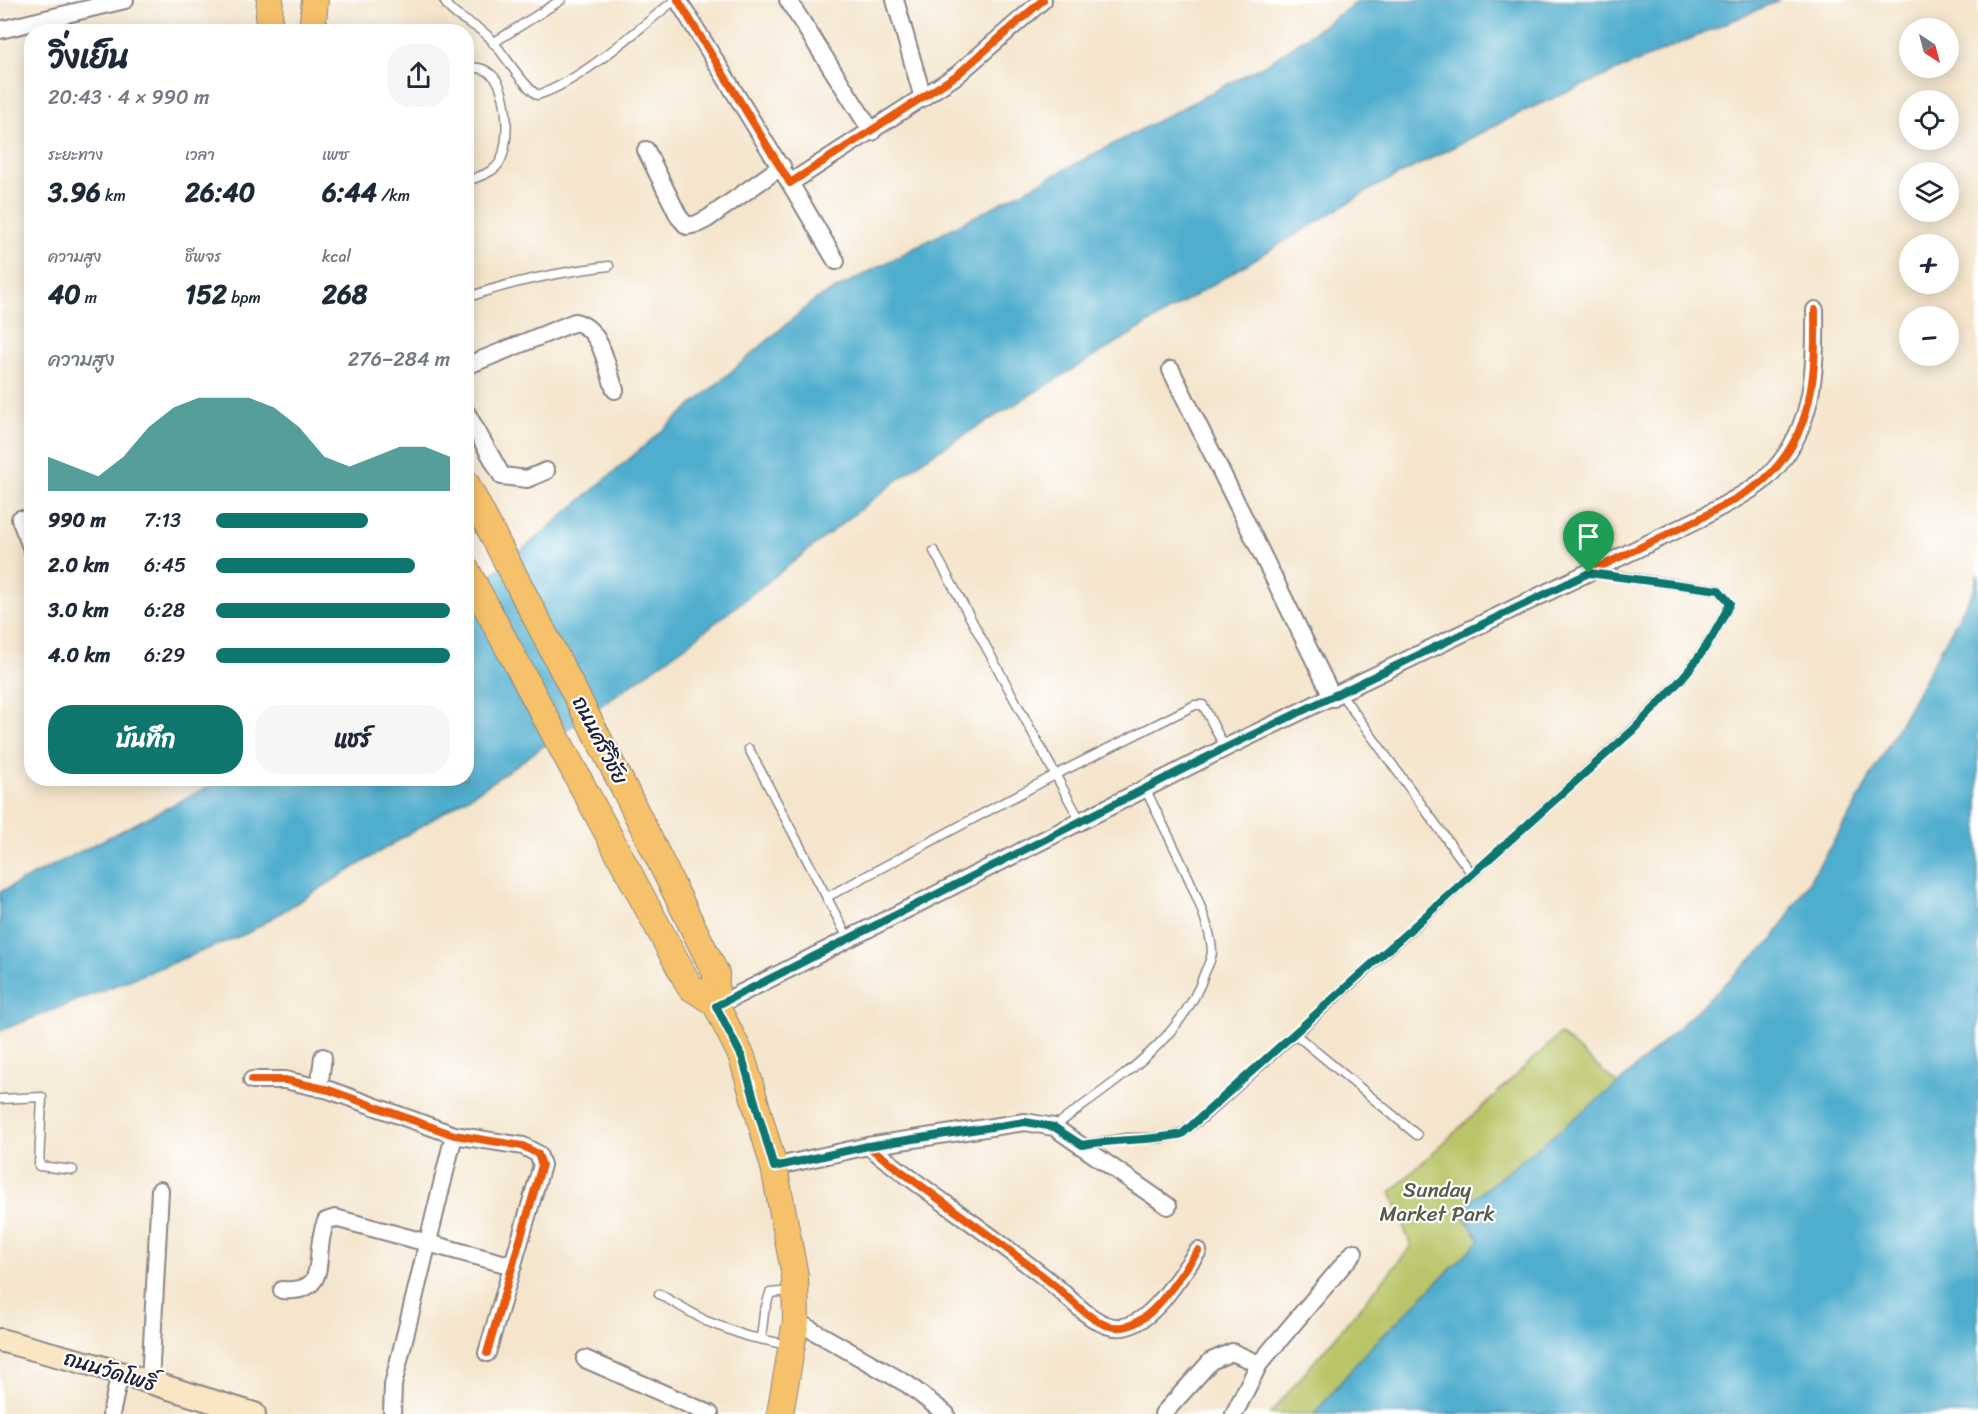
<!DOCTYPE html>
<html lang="th">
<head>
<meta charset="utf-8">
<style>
  body { margin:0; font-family:Sriracha,"Playpen Sans Thai",sans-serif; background:#f6f6f7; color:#1f2937; height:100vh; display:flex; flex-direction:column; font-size:22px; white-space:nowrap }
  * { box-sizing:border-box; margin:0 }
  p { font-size:20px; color:#747a83 }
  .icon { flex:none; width:33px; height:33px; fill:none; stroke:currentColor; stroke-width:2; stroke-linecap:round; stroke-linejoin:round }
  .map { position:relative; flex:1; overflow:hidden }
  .sheet { position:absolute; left:24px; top:24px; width:450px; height:762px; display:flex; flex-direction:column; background:#fff; border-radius:24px; box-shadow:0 3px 15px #0003 }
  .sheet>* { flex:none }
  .needle { width:39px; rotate:144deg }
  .controls { position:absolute; left:1899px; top:18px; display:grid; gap:12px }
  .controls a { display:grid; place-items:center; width:60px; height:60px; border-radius:50%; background:#fff; box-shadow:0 3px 15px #0003; font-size:30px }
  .pin { position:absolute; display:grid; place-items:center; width:51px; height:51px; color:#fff; margin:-62px -26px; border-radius:50% 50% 50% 0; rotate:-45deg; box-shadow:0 0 6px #0007 }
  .pin .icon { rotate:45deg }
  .round { display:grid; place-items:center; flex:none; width:63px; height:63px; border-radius:24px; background:#f6f6f7 }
  .headline { display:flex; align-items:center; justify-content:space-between; height:102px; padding:0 24px }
  h1 { font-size:33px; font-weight:700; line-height:45px }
  .metrics { display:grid; grid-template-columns:repeat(3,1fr); gap:9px; height:102px; padding:6px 24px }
  .metrics div { display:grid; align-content:center }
  .metrics b { font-size:26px; font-weight:700 }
  .metrics small { font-size:16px; font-weight:400 }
  .metrics p { font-size:16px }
  .chart { height:168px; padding:12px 24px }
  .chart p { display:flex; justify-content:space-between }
  .chart svg { width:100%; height:108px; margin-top:6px; fill:#0f766e; opacity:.7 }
  .cta { display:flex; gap:12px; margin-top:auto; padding:12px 24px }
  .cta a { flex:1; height:69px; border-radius:24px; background:#0f766e; color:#fff; font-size:24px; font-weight:700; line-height:69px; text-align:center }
  .cta a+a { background:#f6f6f7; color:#1f2937 }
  ul { padding:0 24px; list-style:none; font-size:20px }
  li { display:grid; grid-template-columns:96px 72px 1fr; align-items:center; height:45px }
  li i { height:15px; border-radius:8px; background:#0f766e }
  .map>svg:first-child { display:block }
</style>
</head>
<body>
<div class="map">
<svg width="1978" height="1414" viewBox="0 0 1978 1414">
  <rect width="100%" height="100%" fill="#fff"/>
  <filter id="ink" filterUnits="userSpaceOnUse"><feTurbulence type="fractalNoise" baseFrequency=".0167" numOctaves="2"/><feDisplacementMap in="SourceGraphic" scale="12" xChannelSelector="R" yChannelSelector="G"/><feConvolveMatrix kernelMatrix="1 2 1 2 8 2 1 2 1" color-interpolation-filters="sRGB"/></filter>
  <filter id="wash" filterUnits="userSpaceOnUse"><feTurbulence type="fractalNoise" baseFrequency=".008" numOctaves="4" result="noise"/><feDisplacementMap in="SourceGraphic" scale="24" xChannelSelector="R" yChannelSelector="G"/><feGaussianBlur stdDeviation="1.35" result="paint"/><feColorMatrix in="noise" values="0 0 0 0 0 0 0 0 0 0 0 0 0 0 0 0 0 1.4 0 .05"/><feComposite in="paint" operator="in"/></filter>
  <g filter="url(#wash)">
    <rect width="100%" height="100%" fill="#f4e5cc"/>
    <!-- green -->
    <path fill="#b9c567" stroke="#6e7451" stroke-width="1.5" d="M1560,1034L1618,1084L1498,1242L1337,1414H1270L1411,1247L1391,1192Z"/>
    <!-- water -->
    <g fill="#4fadcd" stroke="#386884" stroke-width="1.5">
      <path d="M1360,0H1780L1524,111L1373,188L926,458L683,648L491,783L248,933L0,1031V892L208,787L219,779L466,778L467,594L539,536L815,300L1270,62Z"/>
      <path d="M1978,574V1414H1314L1367,1351L1480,1240L1459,1210L1618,1084L1774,938L1848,818L1974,589Z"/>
    </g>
  </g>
  <g filter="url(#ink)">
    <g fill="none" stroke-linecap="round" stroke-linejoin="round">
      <!-- lane casing -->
      <g stroke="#8b8484" stroke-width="11">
        <g id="lane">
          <path d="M444,0C452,18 475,23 488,36C506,55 517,79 537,95C578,84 639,28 675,0"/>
          <path d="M493,43L561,0"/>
          <path d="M466,67C476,67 485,68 492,75C509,88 512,152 496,167C489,174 476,178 466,181"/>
          <path d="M466,298C512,281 561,272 609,266"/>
          <path d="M934,551L1081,822"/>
          <path d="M1341,694L1472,874"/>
          <path d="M749,749L848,938"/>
          <path d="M827,897L1055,775L1195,705H1203L1225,748"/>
          <path d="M1295,1034L1417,1135"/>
          <path d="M0,1099L42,1097L39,1166L73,1170"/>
          <path d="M1054,1127C1110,1084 1182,1043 1205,972C1208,966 1212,958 1212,951C1210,911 1164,829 1146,790"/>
          <path d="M1083,1145L1126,1138H1162L1182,1133L1204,1117L1631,731C1674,688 1704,660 1730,603L1719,590L1595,573"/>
          <path d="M659,1294L706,1321L746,1336L788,1345"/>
          <path d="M761,1339L764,1313L770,1293L791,1291"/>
        </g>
      </g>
      <!-- street casing -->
      <g stroke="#8b8484" stroke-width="20">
        <g id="street">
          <path d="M678,0L790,183L957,75L1043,0"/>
          <path d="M788,0L872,132"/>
          <path d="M895,0L923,98"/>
          <path d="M0,30L125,0"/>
          <path d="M646,150L679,217L687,226L697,224L707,219L782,166"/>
          <path d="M790,183L836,261"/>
          <path d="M466,366L575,322C602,328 606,366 615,390"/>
          <path d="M1171,370L1333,698"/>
          <path d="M466,412L502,476L527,479L546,471"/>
          <path d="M20,519L32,549"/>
          <path d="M716,1006L1225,748L1701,518C1721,506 1746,495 1764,480C1814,435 1816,372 1815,310"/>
          <path d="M252,1080H285L329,1090L454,1135L523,1146L538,1154L542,1165L487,1353"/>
          <path d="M319,1088L323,1057"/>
          <path d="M868,1146C929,1194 994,1236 1054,1285C1072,1300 1098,1331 1123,1327C1153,1323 1180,1275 1198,1251"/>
          <path d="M774,1167L868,1146L1025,1122L1054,1127L1168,1206"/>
          <path d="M282,1290C333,1294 311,1255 326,1221L335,1218L513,1266"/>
          <path d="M796,1321L907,1384L946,1414"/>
          <path d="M585,1359L710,1414"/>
          <path d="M150,1383L160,1190"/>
          <path d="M111,1414L120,1373"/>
          <path d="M392,1414L393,1385L454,1135"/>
          <path d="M1163,1414L1211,1361L1232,1352L1259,1364L1354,1252"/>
          <path d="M1234,1414L1259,1364"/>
        </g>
      </g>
      <!-- secondary casing -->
      <g stroke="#8b8484" stroke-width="26">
        <path id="secondary" d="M0,1340L94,1365L254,1414"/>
      </g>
      <!-- primary casing -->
      <g stroke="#8b8484" stroke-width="28">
        <g id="primary">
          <path d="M268,32L270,0"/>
          <path d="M312,32L315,0"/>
          <path d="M466,483L623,786L716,974L715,1003L742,1057L774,1167L795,1276L796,1321L780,1414"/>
          <path d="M466,569L690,987L715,1003"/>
        </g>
      </g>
      <!-- lane -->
      <use href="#lane" stroke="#fff" stroke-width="8"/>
      <!-- street -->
      <use href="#street" stroke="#fff" stroke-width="16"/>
      <!-- secondary -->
      <use href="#secondary" stroke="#fbe6c4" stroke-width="22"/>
      <!-- primary -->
      <use href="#primary" stroke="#f5c16b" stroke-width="26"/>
      <!-- cycleway casing -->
      <g stroke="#fff" stroke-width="11">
        <g id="cycleway">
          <path d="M678,0L790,183L957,75L1043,0"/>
          <path d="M716,1006L1225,748L1701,518C1721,506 1746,495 1764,480C1814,435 1816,372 1815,310"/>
          <path d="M252,1080H285L329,1090L454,1135L523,1146L538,1154L542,1165L487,1353"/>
          <path d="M868,1146C929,1194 994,1236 1054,1285C1072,1300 1098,1331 1123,1327C1153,1323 1180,1275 1198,1251"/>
        </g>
      </g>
      <!-- cycleway -->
      <use href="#cycleway" stroke="#e8590c" stroke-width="8"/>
    </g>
  </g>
  <g fill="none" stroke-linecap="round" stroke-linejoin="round" filter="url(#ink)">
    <!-- route casing -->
    <g stroke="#fff" stroke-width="12">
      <path id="route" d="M1589,573L1719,590L1730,603C1704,660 1674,688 1632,731L1182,1134C1150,1141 1116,1139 1082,1145L1054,1127L1025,1122L868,1146L774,1167L742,1057L716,1006L1225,748Z"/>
    </g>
    <!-- route -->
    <use href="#route" stroke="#0f766e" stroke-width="8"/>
  </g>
  <g text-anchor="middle" stroke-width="4.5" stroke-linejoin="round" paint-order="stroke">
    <!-- street labels -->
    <g font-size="21" fill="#22223b" stroke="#fff">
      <text transform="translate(600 740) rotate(63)" y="7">ถนนศรีวิชัย</text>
      <text transform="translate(110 1371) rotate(17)" y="7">ถนนวัดโพธิ์</text>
    </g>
    <!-- park labels -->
    <g font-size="21" fill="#575b4a" stroke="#fff">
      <text x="1437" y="1197">Sunday<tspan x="1437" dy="24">Market Park</tspan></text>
    </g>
  </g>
</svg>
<div class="controls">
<a><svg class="needle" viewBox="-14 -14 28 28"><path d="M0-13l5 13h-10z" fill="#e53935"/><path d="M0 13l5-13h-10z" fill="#747a83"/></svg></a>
<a><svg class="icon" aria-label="locate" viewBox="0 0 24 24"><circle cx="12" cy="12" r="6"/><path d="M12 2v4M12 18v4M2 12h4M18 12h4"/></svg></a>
<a><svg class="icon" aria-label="layers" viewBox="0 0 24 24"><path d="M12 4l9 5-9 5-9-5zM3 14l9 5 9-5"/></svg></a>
<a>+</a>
<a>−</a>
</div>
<div class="pin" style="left:1589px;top:573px;background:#1e9e55"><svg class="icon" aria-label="arrive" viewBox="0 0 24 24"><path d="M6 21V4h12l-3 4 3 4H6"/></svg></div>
<section class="sheet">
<div class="headline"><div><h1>วิ่งเย็น</h1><p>20:43 · 4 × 990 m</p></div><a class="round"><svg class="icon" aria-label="share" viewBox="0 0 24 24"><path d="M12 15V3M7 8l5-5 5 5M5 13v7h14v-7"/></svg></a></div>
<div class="metrics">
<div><p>ระยะทาง</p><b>3.96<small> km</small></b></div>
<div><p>เวลา</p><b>26:40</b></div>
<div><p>เพซ</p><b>6:44<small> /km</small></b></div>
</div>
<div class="metrics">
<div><p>ความสูง</p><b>40<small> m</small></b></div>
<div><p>ชีพจร</p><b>152<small> bpm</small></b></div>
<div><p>kcal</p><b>268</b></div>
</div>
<div class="chart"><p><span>ความสูง</span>276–284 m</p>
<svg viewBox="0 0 160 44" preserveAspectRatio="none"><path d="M0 44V30L10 34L20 38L30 30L40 18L50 10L60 6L70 6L80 6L90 10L100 18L110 30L120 34L130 30L140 26L150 26L160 30V44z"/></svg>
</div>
<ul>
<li><b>990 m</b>7:13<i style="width:65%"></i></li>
<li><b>2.0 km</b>6:45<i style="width:85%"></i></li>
<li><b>3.0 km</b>6:28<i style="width:100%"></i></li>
<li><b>4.0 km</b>6:29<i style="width:100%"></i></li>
</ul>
<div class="cta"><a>บันทึก</a><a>แชร์</a></div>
</section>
</div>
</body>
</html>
